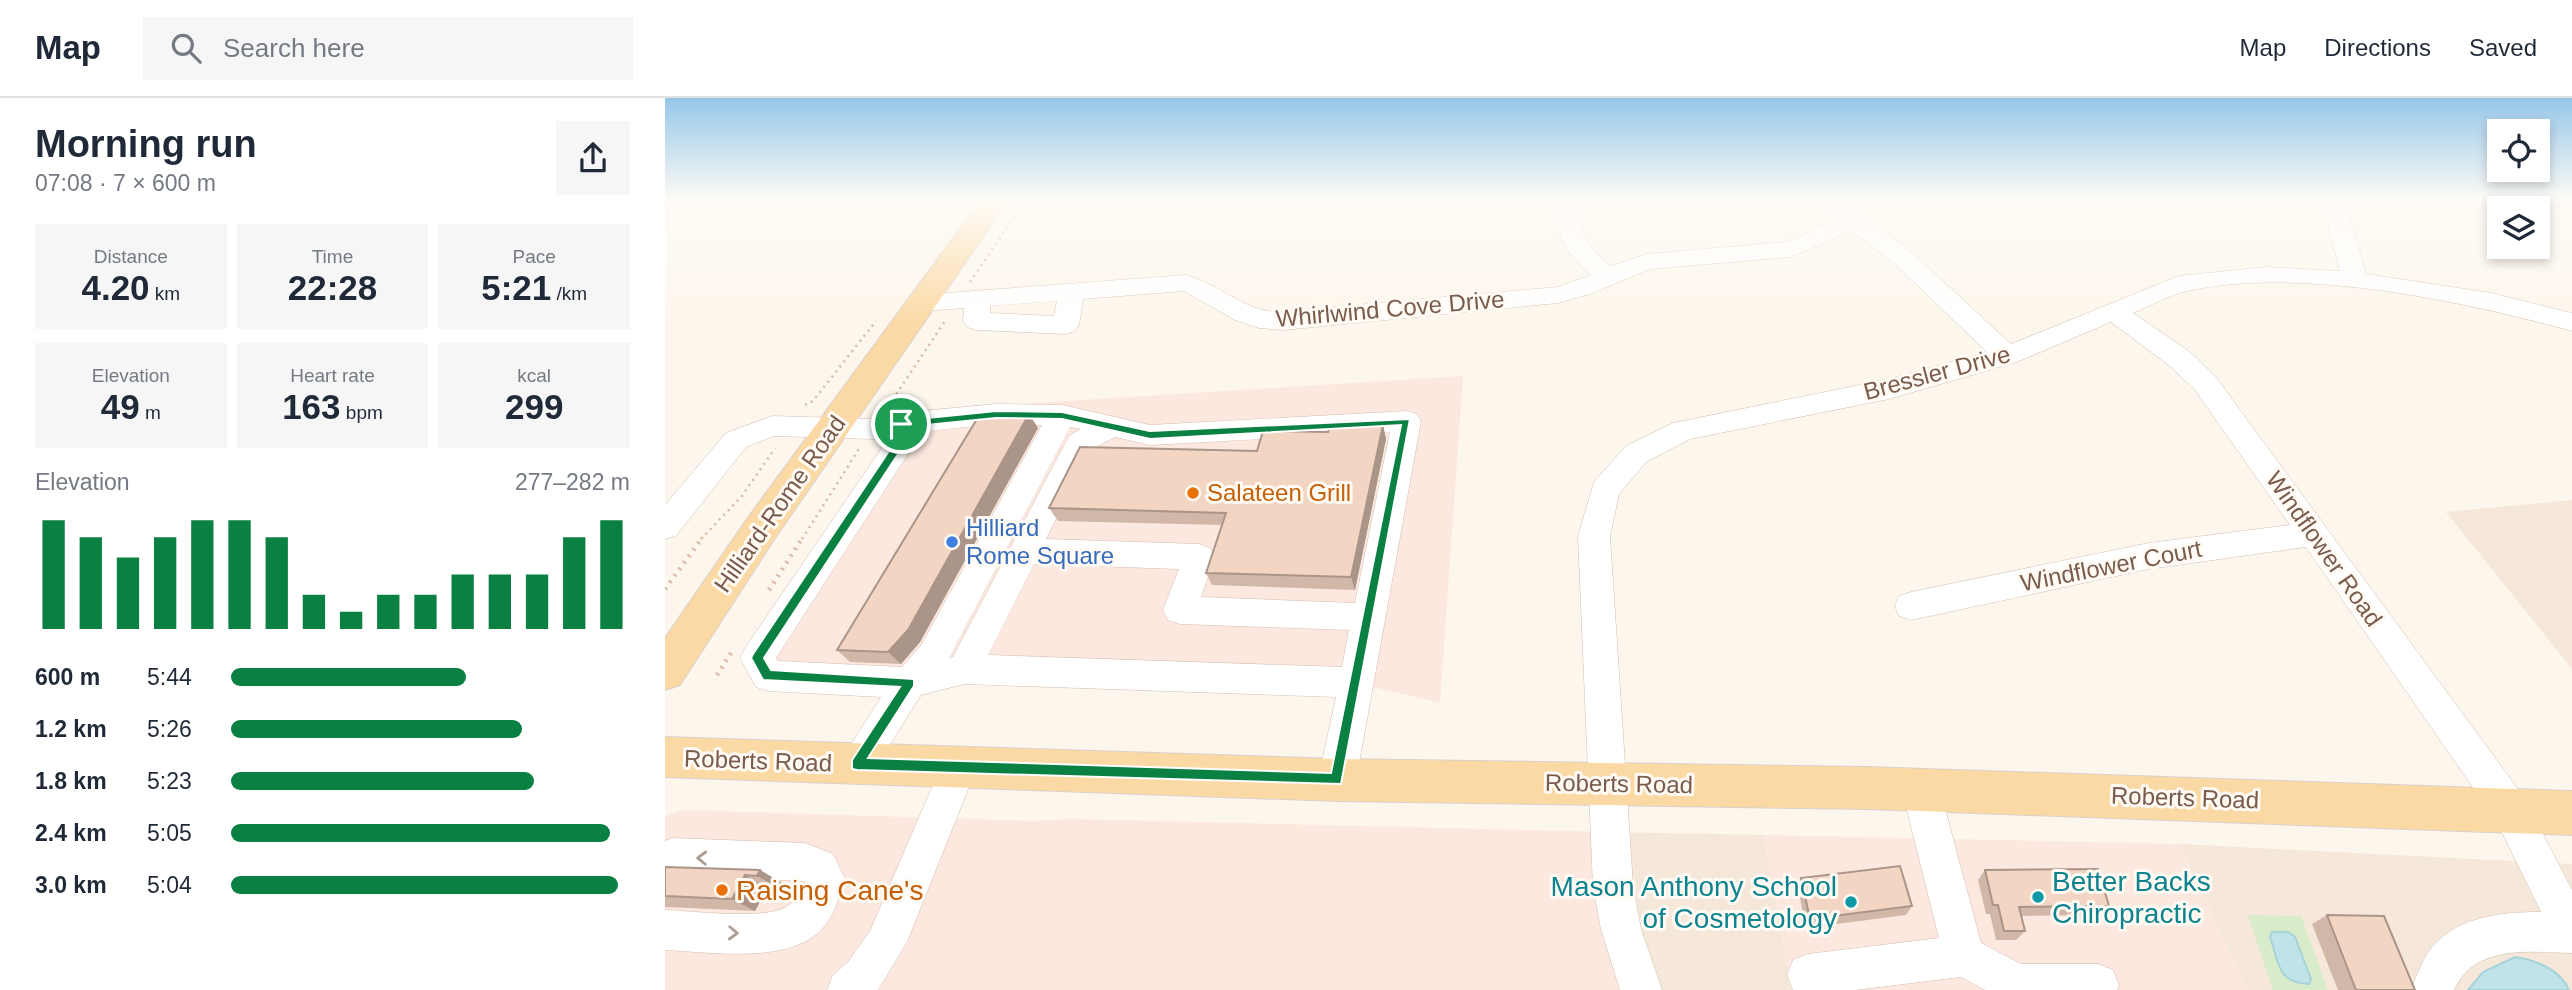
<!DOCTYPE html>
<html lang="en">
<head>
<meta charset="utf-8">
<style>
  body { margin:0; font-family:Arial,sans-serif; background:#f6f6f7; color:#1f2937; height:100vh; display:flex; flex-direction:column; font-size:26px; white-space:nowrap }
  * { box-sizing:border-box; margin:0 }
  p { font-size:23px; color:#747a83 }
  .icon { flex:none; width:38px; height:38px; fill:none; stroke:currentColor; stroke-width:2; stroke-linecap:round; stroke-linejoin:round }
  .map { position:relative; flex:1; overflow:hidden }
  .details { display:flex; flex-direction:column; background:#fff; width:665px }
  .details>* { flex:none }
  .fabs { position:absolute; left:1822px; top:21px; display:grid; gap:14px }
  .fabs a { display:grid; place-items:center; width:63px; height:63px; border-radius:0px; background:#fff; box-shadow:0 4px 10px #0003; font-size:35px }
  .pin { position:absolute; display:grid; place-items:center; width:60px; height:60px; color:#fff; margin:-30px; border:4px solid #fff; border-radius:50%; box-shadow:0 2px 7px #0007 }
  .round { display:grid; place-items:center; flex:none; width:74px; height:74px; border-radius:0px; background:#f6f6f7 }
  .summary { display:flex; align-items:center; justify-content:space-between; height:119px; padding:0 35px }
  h1 { font-size:38px; font-weight:800; line-height:52px }
  .metrics { display:grid; grid-template-columns:repeat(3,1fr); gap:10px; height:119px; padding:7px 35px }
  .metrics div { display:grid; align-content:center; border-radius:0px; background:#f6f6f7; text-align:center }
  .metrics b { font-size:35px; font-weight:800 }
  .metrics small { font-size:19px; font-weight:400 }
  .metrics p { font-size:19px }
  .chart { height:196px; padding:14px 35px }
  .chart p { display:flex; justify-content:space-between }
  .chart svg { width:100%; height:126px; margin-top:7px; stroke:#0b8043; stroke-width:6 }
  ul { padding:0 35px; list-style:none; font-size:23px }
  li { display:grid; grid-template-columns:112px 84px 1fr; align-items:center; height:52px }
  li i { height:18px; border-radius:9px; background:#0b8043 }
  header { display:flex; align-items:center; gap:42px; box-sizing:border-box; height:98px; padding:0 35px; background:#fff; border-bottom:2px solid #e0e1e3 }
  header strong { font-size:33px }
  nav { display:flex; gap:38px; margin-inline-start:auto; font-size:24px }
  .search { width:490px; height:63px; background:#f6f6f7; display:flex; align-items:center; gap:18px; box-sizing:border-box; padding:0 24px; border-radius:0px; color:#747a83; font-size:26px }
  main { display:flex; flex:1; min-height:0 }
  .map>svg:first-child { display:block }
</style>
</head>
<body>
<header>
<strong>Map</strong>
<div class="search"><svg class="icon" aria-label="search" viewBox="0 0 24 24"><circle cx="10" cy="10" r="6"/><path d="M15 15l6 6"/></svg>Search here</div>
<nav><a>Map</a><a>Directions</a><a>Saved</a></nav>
</header>
<main>
<section class="details">
<div class="summary"><div><h1>Morning run</h1><p>07:08 · 7 × 600 m</p></div><a class="round"><svg class="icon" aria-label="share" viewBox="0 0 24 24"><path d="M12 15V3M7 8l5-5 5 5M5 13v7h14v-7"/></svg></a></div>
<div class="metrics">
<div><p>Distance</p><b>4.20<small> km</small></b></div>
<div><p>Time</p><b>22:28</b></div>
<div><p>Pace</p><b>5:21<small> /km</small></b></div>
</div>
<div class="metrics">
<div><p>Elevation</p><b>49<small> m</small></b></div>
<div><p>Heart rate</p><b>163<small> bpm</small></b></div>
<div><p>kcal</p><b>299</b></div>
</div>
<div class="chart"><p><span>Elevation</span>277–282 m</p>
<svg viewBox="0 0 160 44" preserveAspectRatio="none"><path d="M5 44V6M15 44V12M25 44V19M35 44V12M45 44V6M55 44V6M65 44V12M75 44V32M85 44V38M95 44V32M105 44V32M115 44V25M125 44V25M135 44V25M145 44V12M155 44V6"/></svg>
</div>
<ul>
<li><b>600 m</b>5:44<i style="width:59%"></i></li>
<li><b>1.2 km</b>5:26<i style="width:73%"></i></li>
<li><b>1.8 km</b>5:23<i style="width:76%"></i></li>
<li><b>2.4 km</b>5:05<i style="width:95%"></i></li>
<li><b>3.0 km</b>5:04<i style="width:97%"></i></li>
</ul>
</section>
<div class="map">
<svg width="1907" height="892" viewBox="0 0 1907 892">
  <rect width="100%" height="100%" fill="#fdf6ec"/>
  <!-- residential -->
  <g fill="#f5e8da">
    <path d="M1907,402V571L1781,414Z"/>
    <path d="M947,734L1099,737L1127,892H976Z"/>
    <path d="M1515,746L1907,766V892H1582Z"/>
  </g>
  <!-- commercial -->
  <g fill="#fde8e0">
    <path d="M798,278L775,605L691,585H245L93,560L236,325L259,312Z"/>
    <path d="M19,712L370,723L404,721L947,734L976,892H0V718Z"/>
    <path d="M1099,737L1515,746L1582,892H1127Z"/>
  </g>
  <!-- green -->
  <path fill="#d8ecc9" d="M1583,817L1636,818L1663,892H1608Z"/>
  <!-- water -->
  <g fill="#bfe3e8" stroke="#a5d3da" stroke-width="2">
    <path d="M1607,834H1623L1630,839L1646,881L1644,886C1612,885 1614,865 1605,839Z"/>
    <path d="M1850,859C1870,862 1895,871 1904,892H1803L1818,874Z"/>
  </g>
  <g fill="none" stroke-linecap="round" stroke-linejoin="round">
    <!-- minor casing -->
    <g stroke="#d1beb0" stroke-width="1">
      <g id="minor">
        <path d="M889,103H911C917,135 920,148 946,168L982,156L1121,144L1172,122L1151,103H1176L1199,118L1246,154L1346,246L1514,178L1601,169L1675,173L1657,103H1680L1701,176L1826,195L1907,215V233C1798,203 1633,168 1522,193C1504,197 1485,208 1468,215L1525,254L1550,278L1858,698L1907,792V855C1864,854 1810,846 1789,892H1746C1752,878 1758,859 1768,848C1794,818 1839,814 1876,814L1832,724L1641,449L1484,471L1246,522L1234,518L1230,508L1234,498L1246,494L1484,445L1625,427L1530,292L1505,268L1446,224L1352,264L1224,301L1025,341L981,364L954,396L945,438L968,788L976,831L997,892H955L936,831L928,788L913,438L929,384L961,348L1008,325L1224,281L1322,254L1228,164L1187,133L1125,159L985,171L925,196L893,205L618,232L594,230L570,222L519,193L418,201L414,227L410,233L401,236L311,232L302,229L298,223L299,210L256,213L247,211L243,205L247,199L256,197L520,177C556,186 578,213 613,214L893,189L926,177C901,157 890,134 889,103ZM392,203L389,218L325,215V208Z"/>
        <path d="M331,306L397,307L485,327L742,313L752,316L756,323L691,682L685,694L672,699L659,694L653,682L671,599L299,586L256,597L205,678L192,683L179,678L174,666L216,599L103,593L91,589L75,560L80,550L225,338L208,341L109,338L81,349L11,438L0,441V407L61,335L107,318L208,321L236,315ZM331,326L377,327L257,546L237,569L113,563L111,560L250,345L254,338L253,334ZM405,329L416,331L404,338L288,559L284,560ZM725,334L690,505L536,499L550,459L545,450L534,446L381,441L425,352L450,339L485,347ZM369,466L514,471L498,512L503,522L515,526L684,532L677,569L323,557Z"/>
        <path d="M294,652L307,657L312,669L242,844L213,892H162L168,877L183,864L205,833L281,657Z"/>
        <path d="M1256,675L1269,680L1275,692L1316,845L1356,866H1433L1448,872L1454,887L1452,892H1320L1296,879L1190,892H1128L1122,877L1128,862L1143,856L1274,840L1237,692L1243,680Z"/>
        <path d="M7,740L140,745L168,756L180,781C175,796 171,813 161,826C131,868 45,854 0,852V812C26,813 100,822 121,809C131,804 136,794 140,783L7,778L0,775V743Z"/>
      </g>
    </g>
    <!-- major casing -->
    <g stroke="#dad1cd" stroke-width="2">
      <g id="major">
        <path d="M315,103H343L108,443L15,587L0,592V540L82,421Z"/>
        <path d="M0,639L672,661L1203,669L1907,693V737L1203,711L672,703L0,679Z"/>
      </g>
    </g>
    <!-- path-far1 -->
    <g stroke="#d9b8a5" stroke-width="2.5" stroke-dasharray="2 4.5" stroke-linecap="butt">
      <path d="M305,184L360,103"/>
      <path d="M140,307L148,303L211,223"/>
      <path d="M224,307L280,223"/>
      <path d="M36,441L77,398L110,350"/>
      <path d="M137,441L194,351"/>
    </g>
    <!-- path -->
    <g stroke="#d9b8a5" stroke-width="4.5" stroke-dasharray="2 6" stroke-linecap="butt">
      <path d="M0,491L38,439"/>
      <path d="M104,492L138,439"/>
      <path d="M52,577L66,555"/>
    </g>
    <!-- minor -->
    <use href="#minor" fill="#fff" fill-rule="evenodd"/>
    <!-- major -->
    <use href="#major" fill="#fbd9a5" fill-rule="evenodd"/>
  </g>
  <!-- wall -->
  <g fill="#d1b7a8">
    <path d="M718,327L721,341L690,492L547,487L541,475L557,427L393,423L384,410L663,334Z"/>
    <path d="M373,330L255,544L236,566L185,564L172,552Z"/>
    <path d="M0,769L95,772L117,785L114,790H102L90,813L2,809H0Z"/>
    <path d="M1320,772L1444,808L1434,817L1356,818L1360,833L1351,842H1331L1325,816H1321L1313,782Z"/>
    <path d="M1136,780L1247,808L1241,817L1141,830L1133,790Z"/>
    <path d="M1662,817L1750,892H1673L1647,826Z"/>
  </g>
  <!-- shaded-wall -->
  <g fill="#aa9588">
    <path d="M364,316L373,330L255,544L236,566L223,554Z"/>
    <path d="M718,327L721,341L690,492L686,479Z"/>
    <path d="M95,772L117,785L114,790L92,778Z"/>
    <path d="M80,777L102,790L90,813L67,801Z"/>
  </g>
  <!-- building -->
  <g fill="#f3d5c3" stroke="#aa9588" stroke-width="2">
    <path d="M315,316H364L243,532L223,554L172,552Z"/>
    <path d="M665,326L718,327L686,479L541,475L561,415L384,410L415,349L592,353L598,333L663,334Z"/>
    <path d="M1235,768L1247,808L1145,821L1136,780Z"/>
    <path d="M0,769L95,772L92,778L80,777L67,801L0,798Z"/>
    <path d="M1433,771L1444,808L1354,809L1360,833H1339L1333,807H1328L1320,772Z"/>
    <path d="M1662,817L1719,818L1750,892H1691Z"/>
  </g>
  <!-- one-way arrows -->
  <defs><path id="oneway-chevron" d="M-2-3.5L2.5 0L-2 3.5" fill="none" stroke-width="1.6" stroke-linecap="round" stroke-linejoin="round" transform="scale(1.75)"/></defs>
  <g stroke="#af9d94">
    <use href="#oneway-chevron" transform="translate(37 760) rotate(-178)"/>
    <use href="#oneway-chevron" transform="translate(68 835) rotate(2)"/>
  </g>
  <!-- sky -->
  <linearGradient id="sky" x2="0" y2="1"><stop stop-color="#97c7e8"/><stop offset="0.45" stop-color="#fefbf6"/><stop offset="1" stop-color="#fefbf6" stop-opacity="0"/></linearGradient>
  <rect width="1907" height="227" fill="url(#sky)"/>
  <!-- route -->
  <path fill="#0b8043" stroke="#fff" stroke-width="2" fill-rule="evenodd" d="M331,313L397,314L485,333L745,321L676,686L192,672L187,671V662L235,589L98,582L86,560L88,556L234,338L233,323ZM331,320L397,321L485,341L736,327L666,675L203,660L249,588V581L106,572L99,560L243,341L242,329Z"/>
  <!-- markers -->
  <g fill="#e8710a" stroke="#fffaf3" stroke-width="2.5">
    <circle cx="528" cy="395" r="7"/>
    <circle cx="57" cy="792" r="7"/>
  </g>
  <circle fill="#3f7fe0" stroke="#fffaf3" stroke-width="2.5" cx="287" cy="444" r="7"/>
  <g fill="#0f9aa8" stroke="#fffaf3" stroke-width="2.5">
    <circle cx="1373" cy="799" r="7"/>
    <circle cx="1186" cy="804" r="7"/>
  </g>
  <g text-anchor="middle" stroke-width="6" stroke-linejoin="round" paint-order="stroke">
    <!-- street labels -->
    <g font-size="24" fill="#7a5c4d" stroke="#fffaf3">
      <text transform="translate(725 211) rotate(-5)" y="8">Whirlwind Cove Drive</text>
      <text transform="translate(1272 275) rotate(-15)" y="8">Bressler Drive</text>
      <text transform="translate(115 406) rotate(-55)" y="8">Hilliard-Rome Road</text>
      <text transform="translate(1659 451) rotate(55)" y="8">Windflower Road</text>
      <text transform="translate(1446 468) rotate(-11)" y="8">Windflower Court</text>
      <text transform="translate(93 663) rotate(2)" y="8">Roberts Road</text>
      <text transform="translate(954 686) rotate(1)" y="8">Roberts Road</text>
      <text transform="translate(1520 700) rotate(2)" y="8">Roberts Road</text>
    </g>
    <!-- food labels -->
    <g font-size="24" fill="#c56008" stroke="#fffaf3" text-anchor="start">
      <text x="542" y="403">Salateen Grill</text>
    </g>
    <!-- shop labels -->
    <g font-size="24" fill="#366cbe" stroke="#fffaf3" text-anchor="start">
      <text x="301" y="438">Hilliard<tspan x="301" dy="28">Rome Square</tspan></text>
    </g>
    <!-- near-culture labels -->
    <g font-size="28" fill="#0d838f" stroke="#fffaf3" text-anchor="start">
      <text x="1387" y="793">Better Backs<tspan x="1387" dy="32">Chiropractic</tspan></text>
      <text x="1172" y="798" text-anchor="end">Mason Anthony School<tspan x="1172" dy="32">of Cosmetology</tspan></text>
    </g>
    <!-- near-food labels -->
    <g font-size="28" fill="#c56008" stroke="#fffaf3" text-anchor="start">
      <text x="71" y="802">Raising Cane's</text>
    </g>
  </g>
</svg>
<div class="fabs">
<a><svg class="icon" aria-label="locate" viewBox="0 0 24 24"><circle cx="12" cy="12" r="6"/><path d="M12 2v4M12 18v4M2 12h4M18 12h4"/></svg></a>
<a><svg class="icon" aria-label="layers" viewBox="0 0 24 24"><path d="M12 4l9 5-9 5-9-5zM3 14l9 5 9-5"/></svg></a>
</div>
<div class="pin" style="left:236px;top:326px;background:#1e9e55"><svg class="icon" aria-label="arrive" viewBox="0 0 24 24"><path d="M6 21V4h12l-3 4 3 4H6"/></svg></div>
</div>
</main>
</body>
</html>
